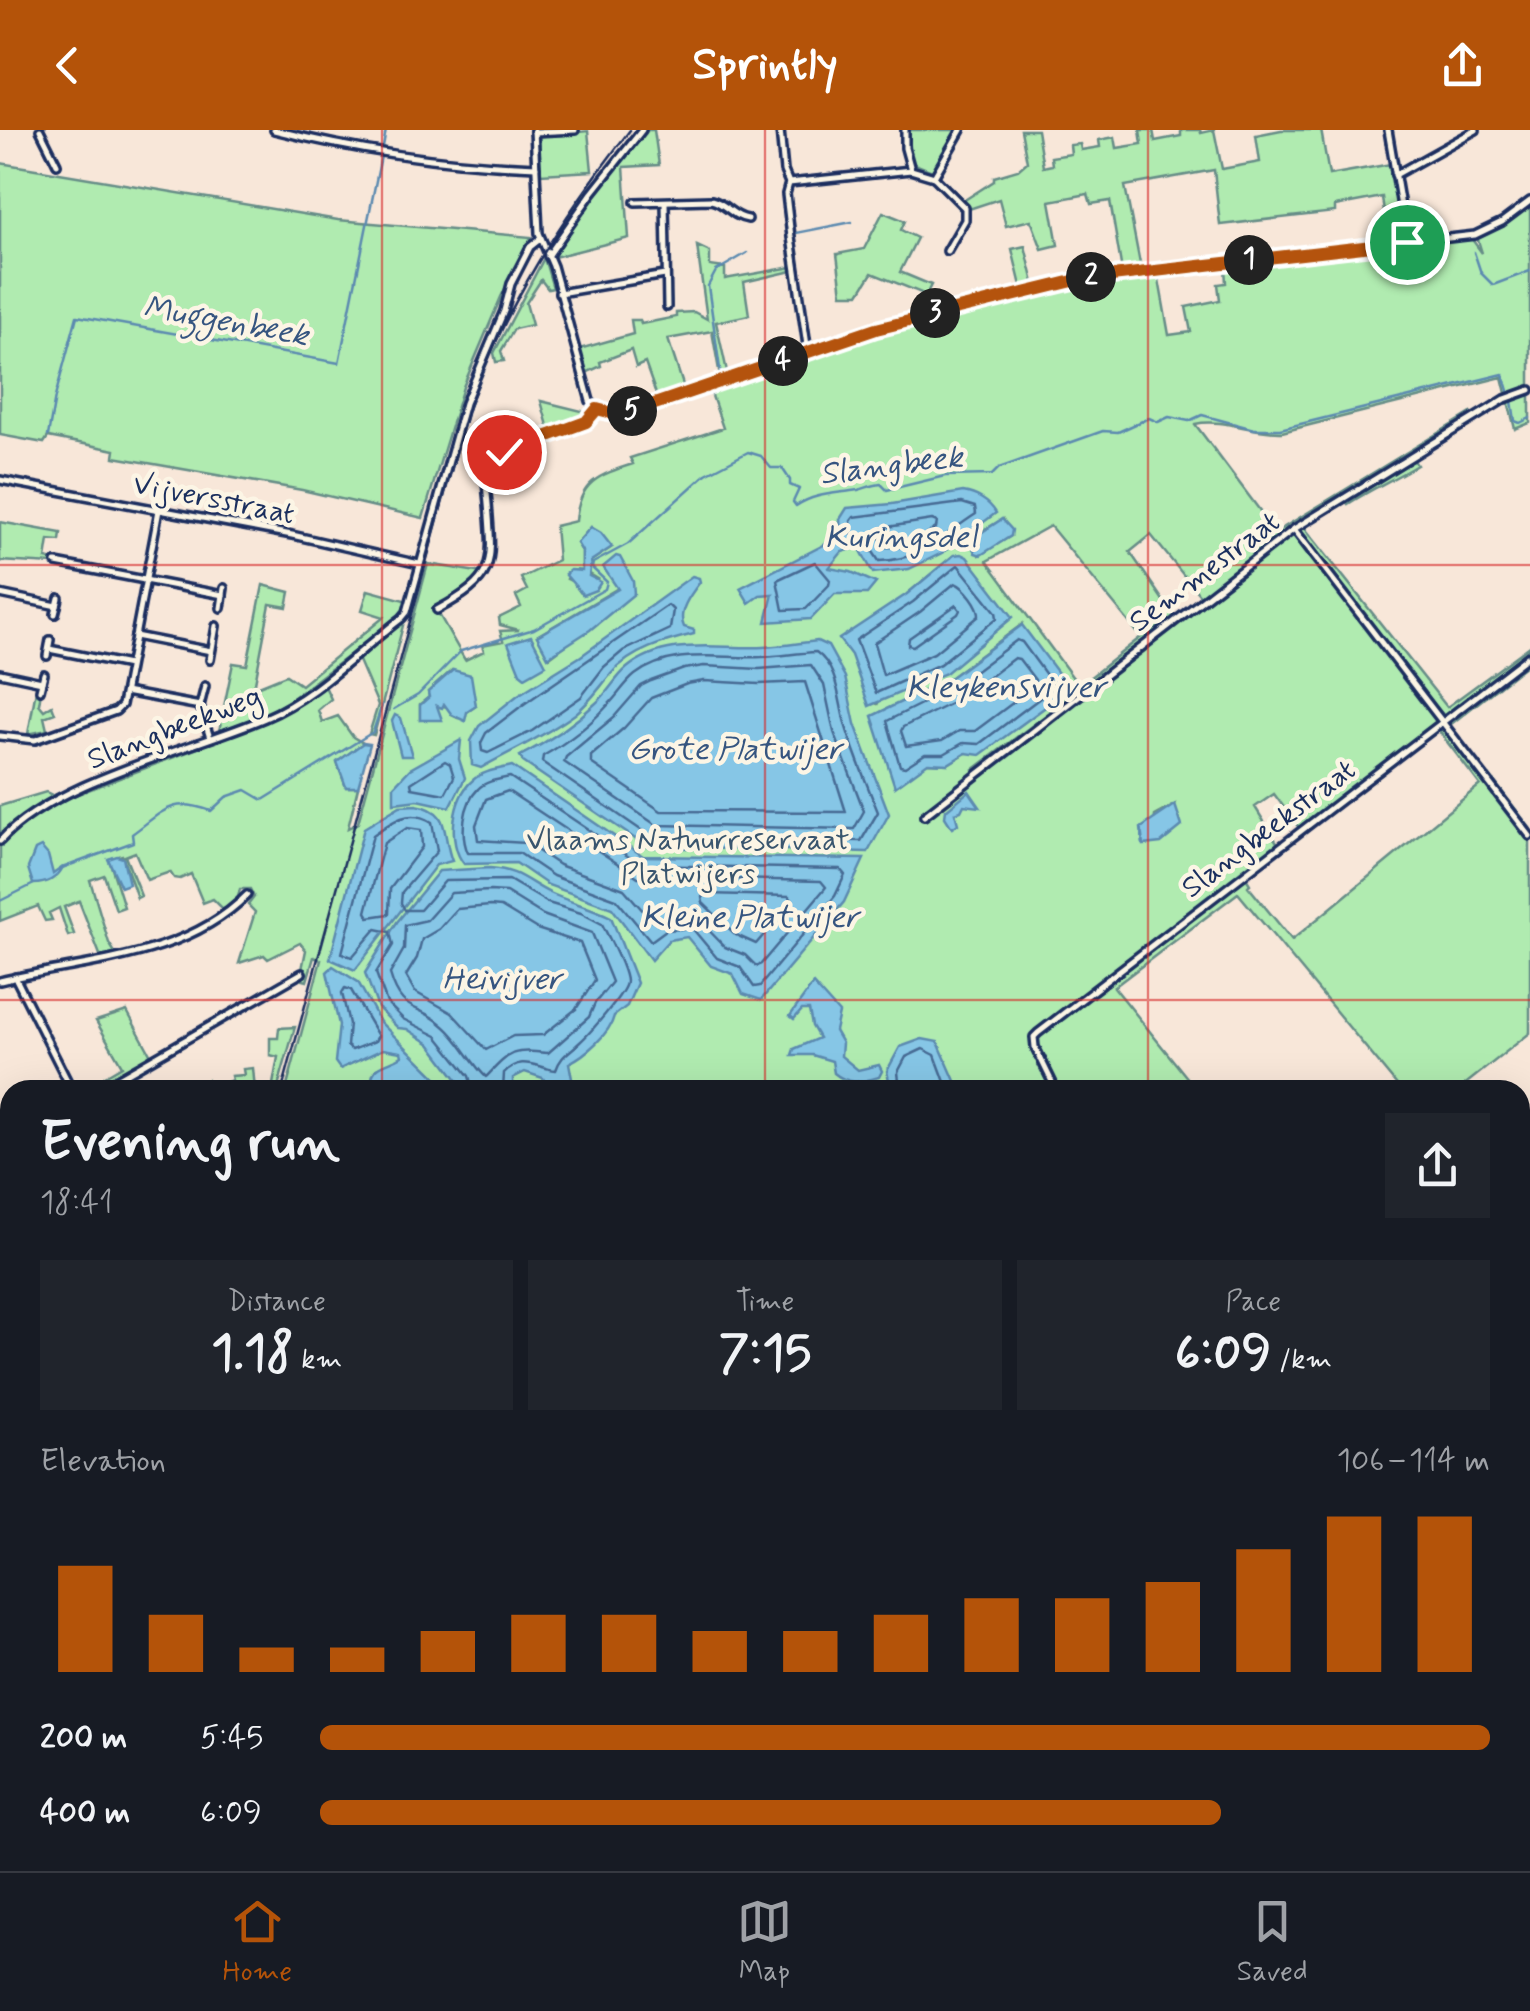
<!DOCTYPE html>
<html lang="en">
<head>
<meta charset="utf-8">
<style>
  body { margin:0; font-family:Mynerve,sans-serif; background:#20242c; color:#f1f3f6; height:100vh; display:flex; flex-direction:column; font-size:38px; white-space:nowrap }
  * { box-sizing:border-box; margin:0 }
  p { font-size:32px; color:#9ea1a6 }
  .icon { flex:none; width:55px; height:55px; fill:none; stroke:currentColor; stroke-width:2; stroke-linecap:round; stroke-linejoin:round }
  .map { position:relative; flex:1; overflow:hidden }
  .details { position:absolute; left:0px; top:950px; width:1530px; height:792px; display:flex; flex-direction:column; background:#171b24; border-radius:30px 30px 0 0; box-shadow:0 10px 40px #0002 }
  .details>* { flex:none }
  .pin { position:absolute; display:grid; place-items:center; width:85px; height:85px; color:#fff; margin:-42px; border:5px solid #fff; border-radius:50%; box-shadow:0 2px 10px #0007 }
  .km { position:absolute; width:50px; height:50px; margin:-25px; border-radius:50%; background:#222; color:#fff; font-size:28px; line-height:50px; text-align:center }
  .round { display:grid; place-items:center; flex:none; width:105px; height:105px; border-radius:0px; background:#20242c }
  .overview { display:flex; align-items:center; justify-content:space-between; height:170px; padding:0 40px }
  h1 { font-size:55px; font-weight:700; line-height:75px }
  .figures { display:grid; grid-template-columns:repeat(3,1fr); gap:15px; height:170px; padding:10px 40px }
  .figures div { display:grid; align-content:center; border-radius:0px; background:#20242c; text-align:center }
  .figures b { font-size:50px; font-weight:700 }
  .figures small { font-size:28px; font-weight:400 }
  .figures p { font-size:28px }
  .chart { height:280px; padding:20px 40px }
  .chart p { display:flex; justify-content:space-between }
  .chart svg { width:100%; height:180px; margin-top:10px; stroke:#b45309; stroke-width:6 }
  ul { padding:0 40px; list-style:none; font-size:32px }
  li { display:grid; grid-template-columns:160px 120px 1fr; align-items:center; height:75px }
  li i { height:25px; border-radius:12px; background:#b45309 }
  header { display:flex; justify-content:space-between; align-items:center; height:130px; padding:0 40px; background:#b45309; color:#fff; font-size:45px; font-weight:700 }
  .tabs { display:flex; justify-content:space-around; align-items:center; height:140px; border-top:2px solid #363941; background:#171b24; font-size:28px; color:#9ea1a6 }
  .tabs a { display:grid; justify-items:center; gap:5px }
  .tabs .current { color:#b45309 }
  .map>svg:first-child { display:block }
</style>
</head>
<body>
<header><svg class="icon" aria-label="back" viewBox="0 0 24 24"><path d="M15 5l-7 7 7 7"/></svg>Sprintly<svg class="icon" aria-label="share" viewBox="0 0 24 24"><path d="M12 15V3M7 8l5-5 5 5M5 13v7h14v-7"/></svg></header>
<div class="map">
<svg width="1530" height="1741" viewBox="0 0 1530 1741">
  <rect width="100%" height="100%" fill="#f8e7d9"/>
  <filter id="ink" filterUnits="userSpaceOnUse"><feTurbulence type="fractalNoise" baseFrequency=".01" numOctaves="2"/><feDisplacementMap in="SourceGraphic" scale="20" xChannelSelector="R" yChannelSelector="G"/><feConvolveMatrix kernelMatrix="1 2 1 2 8 2 1 2 1" color-interpolation-filters="sRGB"/></filter>
  <g filter="url(#ink)">
    <!-- green -->
    <g fill="#b0ebb0" stroke="#668d87" stroke-width="2.5" fill-rule="evenodd">
      <path d="M644,0H654L659,35L624,37L629,108L554,127C568,86 616,34 644,0Z"/>
      <path d="M908,0H959L937,39L932,41L912,33Z"/>
      <path d="M1021,0H1037L1043,37L1052,35L1051,27L1071,24L1070,15L1080,14L1081,20L1100,17L1099,10L1115,7L1117,18L1142,14L1140,0H1153L1155,11L1181,6V0H1200L1201,3L1214,0L1222,39L1260,32L1256,5L1281,0H1321L1329,45L1391,34L1404,107L1388,112L1382,67L1335,76V82L1220,95L1214,40L1125,56L1141,139L1122,141L1110,71L1091,74L1088,64L1050,71L1058,115L1042,119L1031,90L1006,96L999,69L969,79L963,71L994,51V47L1018,40L1027,32Z"/>
      <path d="M588,1L592,41L541,44L539,6Z"/>
      <path d="M0,33L338,90L531,107L501,167L463,257L423,388L302,360L114,327L115,320L48,307L44,313L0,305Z"/>
      <path d="M1530,75V293L1515,299L1502,247L1282,302C1252,303 1224,288 1195,294L1276,402L1471,283L1474,290L1413,329L1417,335C1394,349 1371,359 1348,374L1345,370L1304,397L1447,577L1530,516V532L1450,595L1300,400L1293,404L1439,593L1300,699L1274,664L1255,677L1278,714L1243,743L1250,754L1248,756L1292,810L1480,655L1438,600L1443,597L1486,650L1490,646L1530,698V903L1458,960H1401L1238,763L1114,857L1197,960H286L321,830L314,827L307,851L300,849L306,820L300,813L268,829L264,825L239,833L255,782L248,775L254,767L250,759H240L237,771L224,780L213,769L203,773L191,744L180,749L174,748L170,742L147,750L135,722L125,726L141,766L137,768L122,725L109,729L124,777L116,780L104,745L90,750L109,813L117,826L102,830L79,771L64,777L74,804L68,806L59,778L49,783L52,790L45,791L38,776L0,791V716L25,690L67,668L269,591L324,554L331,569L318,580L322,592L338,586L353,607L363,613L337,633L346,657H358L348,698L358,693L428,434L483,443L436,479L465,530L484,521L482,515L503,511L500,501L519,500L500,495L499,488L521,477L516,466L527,460L521,448L558,430L555,396L576,391C579,352 598,345 633,334L630,328L723,298L710,260C857,210 1004,161 1158,144L1169,205L1191,202L1186,177L1220,170L1218,154L1226,153L1225,137L1471,108L1482,123L1477,107L1499,97ZM1003,389L1011,406L979,425L972,407ZM1050,396L1141,507L1079,556L987,431ZM591,397L612,417L591,431L588,443L598,449L580,462L573,452L567,449L572,440L582,441V421L577,413ZM1151,405L1202,468L1102,552L977,650L973,640L1175,488L1130,422ZM954,425L877,575L907,464ZM614,449L633,464L550,527L537,506L618,458ZM1021,495L966,623L948,634L928,633L881,582L947,550ZM452,540L470,552L476,576L458,588L452,585L449,577L436,575L420,589V574L429,567L428,562ZM1175,675L1161,712H1152L1155,686Z"/>
      <path d="M883,82L905,91L901,100L917,108L900,142L931,155L926,165L872,143L859,164H842L837,124L864,119Z"/>
      <path d="M697,116L710,122V136L725,138V149L792,137V141L744,152L749,185L716,192L728,246H720L712,201L668,209L684,258L657,267L645,233L636,237L631,220L600,232L601,236L586,243L579,219L633,204L631,190H640L641,194L676,187V183L694,182L707,189Z"/>
      <path d="M1025,116L1035,157L1022,160L1012,119Z"/>
      <path d="M544,128L553,158L548,159L541,150L526,173L532,195L514,199L501,221L504,231L496,232L494,223Z"/>
      <path d="M541,271L586,282L589,287L556,298V301L550,303Z"/>
      <path d="M0,392L61,403L60,411L49,410L46,429L54,431L53,434L0,431Z"/>
      <path d="M263,455L290,462L287,477L270,474L254,558L286,545L301,555L384,487L362,480L368,460L408,471L404,480L390,494L294,567L267,584L219,601L233,533L247,535Z"/>
      <path d="M405,488L374,605L369,604L378,575L357,526Z"/>
      <path d="M36,560L41,561L39,574L44,580L52,575L55,583L44,587L47,600L28,604Z"/>
      <path d="M46,662L54,666L23,686L0,708V676Z"/>
      <path d="M127,881L152,927L109,951L105,946L122,936L96,891Z"/>
      <path d="M295,897L277,960H272L278,927L270,925V908H278L279,898Z"/>
      <path d="M253,938L255,960H190L207,950L212,958L232,950L231,946L244,945L243,939Z"/>
      <path d="M1520,1110L1530,1124V1175L1520,1182Z"/>
      <path d="M0,1266L10,1292V1331L0,1333Z"/>
      <path d="M1530,1379V1741H1478L1502,1738V1733L1520,1732V1384Z"/>
      <path d="M10,1711V1732L69,1733L67,1741H12L2,1713Z"/>
      <path d="M224,1733H408L407,1741H226Z"/>
      <path d="M498,1733V1732L578,1733L531,1741H497Z"/>
      <path d="M624,1733L854,1732L855,1741H624Z"/>
    </g>
    <!-- water -->
    <g fill="#86c6e6" stroke="#5b8ab0" stroke-width="2.5">
      <path d="M963,362C976,364 989,371 996,383L942,423L909,439L873,443L859,417L842,422L829,438L851,442L876,453L867,464H835L811,489L766,492L773,464L760,465L749,473L740,458L841,406L840,389L847,378L892,374Z"/>
      <path d="M1002,389L1012,400L1011,406L981,425L975,423L970,410Z"/>
      <path d="M591,397L601,403L612,417L591,431L589,446L601,452L596,460L583,465L565,444L570,440L582,441V421L577,413Z"/>
      <path d="M961,424L967,427L1013,487L946,543L869,576L851,525L839,509L907,464L954,425Z"/>
      <path d="M616,426L620,427L633,451L634,464L590,500L548,527L537,506L618,459L603,437Z"/>
      <path d="M692,446L699,448L700,452C690,465 677,482 684,497L694,500V504C666,511 631,520 611,544C599,558 590,572 575,584C545,606 513,620 481,638L472,635L471,611L479,596L518,565L581,526Z"/>
      <path d="M1022,495L1070,559L980,625L966,623L948,634L928,633L895,657L872,586L947,550Z"/>
      <path d="M531,506L546,535L525,547L520,543L508,513Z"/>
      <path d="M817,511L828,516L845,547L855,594L889,684L868,722L647,717L523,632L520,626C548,612 573,595 596,573C608,563 615,548 627,538C667,506 717,519 763,517C781,516 799,513 817,511Z"/>
      <path d="M453,540L471,545L476,576L467,582L465,591L452,585L444,574L442,578L437,576L442,590H420V575L429,567L428,562Z"/>
      <path d="M395,585L401,588L412,626H401L392,591Z"/>
      <path d="M461,610L459,629L465,648L450,677L418,670L394,673V656L410,639Z"/>
      <path d="M363,613L370,614L358,657H346L337,632Z"/>
      <path d="M512,636L643,726L864,729L844,772L761,870L743,864L733,844L711,836L687,807L669,810L651,830L612,778L548,755L516,733L464,734C447,714 452,667 473,650C482,641 500,639 512,636Z"/>
      <path d="M969,661L980,677L964,675L961,681L955,683L958,694L952,698L945,687L946,680Z"/>
      <path d="M416,675C452,681 441,703 452,731L436,735L355,840L330,829L364,698L400,676Z"/>
      <path d="M1175,675L1182,696L1161,713L1143,715L1141,698Z"/>
      <path d="M41,717L48,725L53,744L63,737C57,749 47,754 33,754L28,738L35,720Z"/>
      <path d="M117,726L123,728L129,754L121,757L108,729Z"/>
      <path d="M490,738C519,740 526,751 550,763C569,772 591,777 611,787L637,853L627,876L614,886C610,904 585,925 569,933L573,954L584,960H550L543,948L525,942L513,948V960H465L430,914L407,899L398,898L378,878L365,843L397,792L439,741Z"/>
      <path d="M333,836L358,852L380,892L449,960H384L372,950C372,934 390,934 402,926L401,922L383,919L340,939L335,932L339,895L327,842Z"/>
      <path d="M813,854L839,883L835,901L842,913L841,926L858,940L879,935L882,941L879,947C862,952 848,955 834,943L832,931L812,925H792L794,919L819,908L812,896L809,880H802L794,889L790,886Z"/>
      <path d="M922,909L938,912L959,960H891L887,941L900,917Z"/>
      <path d="M1255,1732L1314,1733L1330,1741H1240Z"/>
      <path d="M1396,1732L1400,1736L1397,1741H1345L1330,1733Z"/>
      <path d="M1415,1732L1502,1733V1738L1444,1741Z"/>
      <path d="M408,1733V1732L498,1733L497,1741H407Z"/>
      <path d="M891,1733V1732L1026,1733L1007,1741H891Z"/>
      <path d="M1100,1733V1732L1228,1733L1224,1741H1100Z"/>
    </g>
    <g fill="none" stroke-linecap="round" stroke-linejoin="round">
      <!-- shore -->
      <g stroke="#466b94" stroke-width="2.5">
        <path d="M962,373L975,377L976,384C941,406 924,430 879,431L866,411L852,404L851,391L854,387Z"/>
        <path d="M932,390L937,392L936,398L904,417H886L877,404L881,398Z"/>
        <path d="M815,432L830,450L829,455L806,479L783,480L777,450Z"/>
        <path d="M958,435L996,482L997,488L940,534L876,563L856,510L913,472Z"/>
        <path d="M955,453C965,457 980,476 979,486L934,523L883,545L874,513L920,482Z"/>
        <path d="M668,475L673,480L670,499L623,521L604,537L581,567L532,601L488,623L482,621L481,613L486,603L524,574Z"/>
        <path d="M956,475L960,480L958,484L913,516L908,515L909,508Z"/>
        <path d="M1017,510L1022,512L1052,553V559L979,614L963,613L944,624H925L905,637L900,636L887,591L953,558Z"/>
        <path d="M816,522C840,539 838,574 847,600C856,628 867,655 878,682L861,711L651,707L542,632L543,626C566,613 591,594 609,574C618,565 625,553 635,545C673,517 719,529 762,527C780,526 798,523 816,522Z"/>
        <path d="M1014,528L1019,529L1035,550L1034,557L975,601H959L942,611L906,616L901,601L903,597L960,569Z"/>
        <path d="M811,535L824,555L834,602L864,681L854,699L656,695L564,632L566,627L614,587L641,556L651,551L684,539L704,536L759,539Z"/>
        <path d="M704,551L759,554L805,552L846,682L661,681L591,633V626L624,598L651,568L687,554Z"/>
        <path d="M445,631L450,634L454,647L445,664L412,658L411,653Z"/>
        <path d="M510,647L641,735L840,739L845,745L835,766L760,856L754,857L740,837L717,828L692,798L666,800L651,811L616,769L553,746L519,723H468C460,705 463,674 478,659C485,651 500,649 510,647Z"/>
        <path d="M508,661L638,747L821,751L826,757L761,834L756,836L745,825L725,817L695,786L683,784L652,791L624,759L559,735L526,713L478,710L476,695L486,669Z"/>
        <path d="M407,698L421,700L422,717L390,759L389,784L369,787L366,782L384,713Z"/>
        <path d="M490,761L506,762L543,785L592,803L612,852L595,873L589,887L548,923C512,919 511,921 486,947C471,933 461,911 445,897C418,872 402,886 390,844L404,819L405,795L427,790L451,763Z"/>
        <path d="M707,764L789,766L793,771L756,814L736,805L703,773L702,767Z"/>
        <path d="M490,776L501,777L537,799L580,813L595,850L576,879L543,905L513,906L486,920L452,883L415,862L406,846L417,828L422,809L439,799L457,779Z"/>
        <path d="M345,858L351,860L378,906L375,911L352,920L347,916L349,894L342,863Z"/>
        <path d="M473,960L469,946L437,906L403,889L387,873L376,843L393,815L390,802L376,799L352,827L342,823L373,705C392,691 410,678 432,692L437,721L402,762L401,773L405,780H420L445,751L509,750L548,773L581,783L602,794C608,806 626,839 626,852C626,862 589,904 580,912C569,923 561,925 556,940C536,938 522,924 504,943L503,960"/>
        <path d="M900,960L898,942L906,927L923,919L935,925L948,960"/>
      </g>
      <!-- stream -->
      <g stroke="#5b8ab0" stroke-width="2.5">
        <path d="M382,22L386,0"/>
        <path d="M796,103L852,92"/>
        <path d="M1474,122L1481,143L1493,155L1530,141"/>
        <path d="M721,246L708,156L716,141L747,123"/>
        <path d="M1512,271L1515,291L1520,293L1530,288"/>
        <path d="M48,306L55,267L77,186L339,233L381,26"/>
        <path d="M394,579L418,565L461,521L534,499L605,459L607,452L592,438L593,433L628,414L706,344L748,322L761,326L771,338H782L790,350V355L799,359L793,372L796,376C815,363 835,364 858,360C866,358 872,355 881,354L887,360L945,346L992,345L999,338L1103,301L1118,302L1149,288L1158,292L1169,287L1189,291L1202,285L1254,299H1280L1503,244L1509,264"/>
        <path d="M62,738L133,712L132,704C165,680 172,667 211,681L226,667L246,660L263,670L373,602L382,575"/>
        <path d="M0,771L34,754"/>
        <path d="M1512,1741L1530,1739"/>
      </g>
      <!-- street casing -->
      <g stroke="#1b2f5e" stroke-width="12">
        <g id="street">
          <path d="M40,0L57,34"/>
          <path d="M274,0C361,22 446,34 536,37"/>
          <path d="M534,0L539,103L553,136L590,271L597,279"/>
          <path d="M780,0L784,41L789,53L786,64L791,107L808,222"/>
          <path d="M905,0V18L911,40"/>
          <path d="M1388,0L1407,112"/>
          <path d="M534,2L575,0"/>
          <path d="M1395,45L1476,0"/>
          <path d="M934,47L961,0"/>
          <path d="M789,53L911,40L934,47L965,78V90L947,121"/>
          <path d="M635,72L711,70C726,73 732,87 748,89"/>
          <path d="M665,72L667,177"/>
          <path d="M548,126L592,63L642,0"/>
          <path d="M559,163L665,145"/>
          <path d="M597,279L616,285L627,283L876,199L1077,150L1475,105L1502,92L1530,71"/>
          <path d="M0,350L292,405L419,434"/>
          <path d="M1294,399L1530,706"/>
          <path d="M56,433L223,465"/>
          <path d="M0,464L57,476"/>
          <path d="M221,478L224,458"/>
          <path d="M437,480C496,448 493,436 488,374C487,361 484,347 490,335C507,302 580,313 597,279"/>
          <path d="M55,484L59,468"/>
          <path d="M135,506L211,521"/>
          <path d="M49,519L129,535"/>
          <path d="M47,526L50,510"/>
          <path d="M210,530L216,496"/>
          <path d="M0,543L42,552"/>
          <path d="M205,556L200,576L210,608"/>
          <path d="M40,560L44,544"/>
          <path d="M125,562L200,576"/>
          <path d="M0,606L35,610L116,581L122,575L159,380"/>
          <path d="M924,686L1294,399L1505,269L1530,260"/>
          <path d="M0,711C56,650 188,621 265,588C316,567 358,521 402,488L407,482L465,273L504,181L511,154L530,117L540,109"/>
          <path d="M15,847L72,960"/>
          <path d="M0,851C82,831 183,830 247,765"/>
          <path d="M98,960L302,843"/>
          <path d="M1056,960L1035,917L1034,907L1038,903L1530,525"/>
          <path d="M2,1039L10,1060"/>
          <path d="M0,1042L10,1028"/>
          <path d="M0,1412L10,1407"/>
          <path d="M0,1719L9,1741"/>
          <path d="M79,1741L82,1732"/>
          <path d="M96,1741H131"/>
          <path d="M143,1741L194,1732"/>
        </g>
      </g>
      <!-- street -->
      <use href="#street" stroke="#fcf5e5" stroke-width="5"/>
      <!-- rail -->
      <g stroke="#1b2f5e" stroke-width="2.5">
        <path d="M282,960L468,279C507,172 561,89 630,0"/>
        <path d="M70,1741L73,1732"/>
      </g>
    </g>
  </g>
  <g fill="none" stroke-linecap="round" stroke-linejoin="round" filter="url(#ink)">
    <!-- route casing -->
    <g stroke="#fff" stroke-width="20">
      <path id="route" d="M504,322L586,292L597,279L616,284L628,283L876,199L1077,150L1407,112"/>
    </g>
    <!-- route -->
    <use href="#route" stroke="#b45309" stroke-width="12"/>
  </g>
  <!-- grid -->
  <path fill="none" stroke="#d62828" stroke-width="2.5" stroke-opacity="0.55" d="M382,0V960M765,0V960M1148,0V960M0,435H1530M0,870H1530M0,1306H10M1520,1306H1530M382,1732V1741M765,1732V1741M1148,1732V1741"/>
  <g text-anchor="middle" stroke-width="9" stroke-linejoin="round" paint-order="stroke">
    <!-- street labels -->
    <g font-size="30" fill="#1b2f5e" stroke="#fcf5e5">
      <text transform="translate(214 368) rotate(11)" y="10">Vijversstraat</text>
      <text transform="translate(1204 441) rotate(-37)" y="10">Semmestraat</text>
      <text transform="translate(174 597) rotate(-21)" y="10">Slangbeekweg</text>
      <text transform="translate(1268 698) rotate(-37)" y="10">Slangbeekstraat</text>
    </g>
    <!-- park labels -->
    <g font-size="30" fill="#39556e" stroke="#fcf5e5">
      <text x="688" y="719">Vlaams Natuurreservaat<tspan x="688" dy="34">Platwijers</tspan></text>
    </g>
    <!-- water labels -->
    <g font-size="32" font-style="italic" fill="#365580" stroke="#fcf5e5">
      <text transform="translate(226 190) rotate(10)" y="11">Muggenbeek</text>
      <text transform="translate(891 334) rotate(-7)" y="11">Slangbeek</text>
      <text x="901" y="417">Kuringsdel</text>
      <text x="1006" y="567">Kleykensvijver</text>
      <text x="735" y="629">Grote Platwijer</text>
      <text x="750" y="797">Kleine Platwijer</text>
      <text x="502" y="859">Heivijver</text>
    </g>
  </g>
</svg>
<div class="pin" style="left:1407px;top:112px;background:#1e9e55"><svg class="icon" aria-label="arrive" viewBox="0 0 24 24"><path d="M6 21V4h12l-3 4 3 4H6"/></svg></div>
<div class="pin" style="left:504px;top:322px;background:#d93025"><svg class="icon" aria-label="check" viewBox="0 0 24 24"><path d="M5 12l5 5 9-10"/></svg></div>
<b class="km" style="left:1249px;top:130px">1</b>
<b class="km" style="left:1091px;top:147px">2</b>
<b class="km" style="left:935px;top:183px">3</b>
<b class="km" style="left:783px;top:231px">4</b>
<b class="km" style="left:632px;top:281px">5</b>
<section class="details">
<div class="overview"><div><h1>Evening run</h1><p>18:41</p></div><a class="round"><svg class="icon" aria-label="share" viewBox="0 0 24 24"><path d="M12 15V3M7 8l5-5 5 5M5 13v7h14v-7"/></svg></a></div>
<div class="figures">
<div><p>Distance</p><b>1.18<small> km</small></b></div>
<div><p>Time</p><b>7:15</b></div>
<div><p>Pace</p><b>6:09<small> /km</small></b></div>
</div>
<div class="chart"><p><span>Elevation</span>106–114 m</p>
<svg viewBox="0 0 160 44" preserveAspectRatio="none"><path d="M5 44V18M15 44V30M25 44V38M35 44V38M45 44V34M55 44V30M65 44V30M75 44V34M85 44V34M95 44V30M105 44V26M115 44V26M125 44V22M135 44V14M145 44V6M155 44V6"/></svg>
</div>
<ul>
<li><b>200 m</b>5:45<i style="width:100%"></i></li>
<li><b>400 m</b>6:09<i style="width:77%"></i></li>
</ul>
</section>
</div>
<nav class="tabs">
<a class="current"><svg class="icon" aria-label="home" viewBox="0 0 24 24"><path d="M3 11l9-7 9 7M6 9v11h12V9"/></svg>Home</a>
<a><svg class="icon" aria-label="map" viewBox="0 0 24 24"><path d="M3 6l6-2 6 2 6-2v14l-6 2-6-2-6 2zM9 4v14M15 6v14"/></svg>Map</a>
<a><svg class="icon" aria-label="saved" viewBox="0 0 24 24"><path d="M7 4h10v16l-5-4-5 4z"/></svg>Saved</a>
</nav>
</body>
</html>
